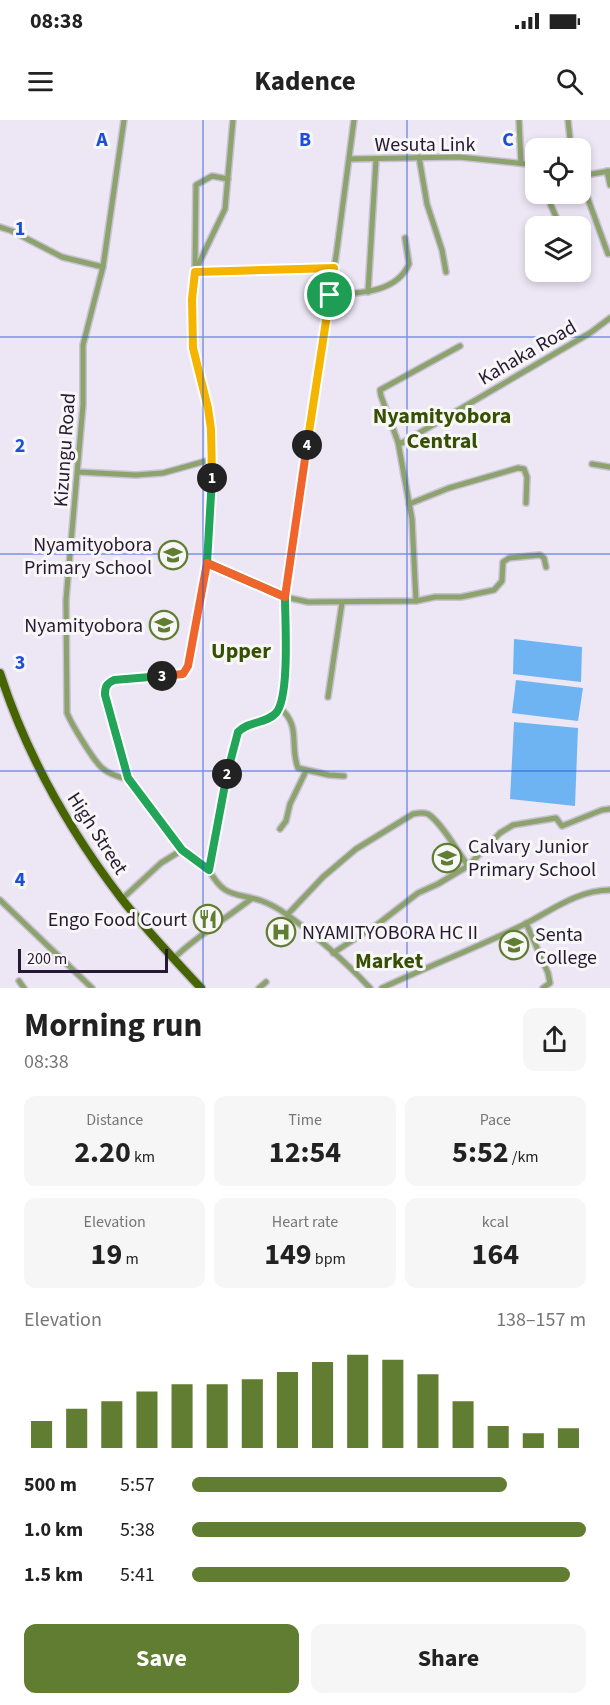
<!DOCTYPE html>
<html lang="en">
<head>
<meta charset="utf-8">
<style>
  body { margin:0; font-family:"Source Sans 3",sans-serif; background:#f6f6f6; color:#222; height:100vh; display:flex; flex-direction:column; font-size:22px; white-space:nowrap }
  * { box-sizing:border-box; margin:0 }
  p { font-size:20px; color:#767676 }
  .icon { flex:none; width:33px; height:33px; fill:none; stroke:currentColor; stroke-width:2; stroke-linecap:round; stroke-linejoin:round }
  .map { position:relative; height:868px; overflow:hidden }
  .details { display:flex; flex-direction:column; background:#fff; flex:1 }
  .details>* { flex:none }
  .buttons { position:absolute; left:525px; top:18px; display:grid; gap:12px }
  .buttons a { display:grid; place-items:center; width:66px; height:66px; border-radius:12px; background:#fff; box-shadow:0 3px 9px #0003; font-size:30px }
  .scale { position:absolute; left:18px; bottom:15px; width:150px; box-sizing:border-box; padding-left:6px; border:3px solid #271933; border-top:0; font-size:16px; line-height:21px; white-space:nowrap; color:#271933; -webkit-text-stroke:4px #f7f7f7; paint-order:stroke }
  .pin { position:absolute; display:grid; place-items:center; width:51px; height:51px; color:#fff; margin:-26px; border:3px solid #fff; border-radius:50%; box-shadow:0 2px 6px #0007 }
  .km { position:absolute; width:30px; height:30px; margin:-15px; border-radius:50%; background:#222; color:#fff; font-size:16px; line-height:30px; text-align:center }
  .round { display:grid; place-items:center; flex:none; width:63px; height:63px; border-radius:12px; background:#f6f6f6 }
  .head { display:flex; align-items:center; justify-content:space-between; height:102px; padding:0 24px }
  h1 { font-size:33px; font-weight:700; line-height:45px }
  .stats { display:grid; grid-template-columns:repeat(3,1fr); gap:9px; height:102px; padding:6px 24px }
  .stats div { display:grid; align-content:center; border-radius:12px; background:#f6f6f6; text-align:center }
  .stats b { font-size:30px; font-weight:700 }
  .stats small { font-size:16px; font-weight:400 }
  .stats p { font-size:16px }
  .chart { height:168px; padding:12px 24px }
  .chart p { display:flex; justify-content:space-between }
  .chart svg { width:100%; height:108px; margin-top:6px; stroke:#617d32; stroke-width:6 }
  .button { display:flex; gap:12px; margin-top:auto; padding:12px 24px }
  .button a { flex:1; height:69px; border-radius:12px; background:#617d32; color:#fff; font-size:24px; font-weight:700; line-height:69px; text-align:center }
  .button a+a { background:#f6f6f6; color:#222 }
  ul { padding:0 24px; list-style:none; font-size:20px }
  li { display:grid; grid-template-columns:96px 72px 1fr; align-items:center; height:45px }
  li i { height:15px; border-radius:8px; background:#617d32 }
  .status { display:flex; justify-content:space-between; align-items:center; height:42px; padding:0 30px; background:#fff; direction:ltr }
  .status svg { height:16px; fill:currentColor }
  header { display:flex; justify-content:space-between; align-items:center; height:78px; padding:0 24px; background:#fff; font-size:27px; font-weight:700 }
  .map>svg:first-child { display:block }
</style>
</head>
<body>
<div class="status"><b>08:38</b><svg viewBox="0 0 49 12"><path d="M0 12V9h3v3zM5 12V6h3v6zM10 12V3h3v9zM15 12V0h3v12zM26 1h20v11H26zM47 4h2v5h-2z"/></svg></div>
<header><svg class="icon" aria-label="menu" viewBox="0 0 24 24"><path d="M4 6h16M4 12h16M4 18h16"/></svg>Kadence<svg class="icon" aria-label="search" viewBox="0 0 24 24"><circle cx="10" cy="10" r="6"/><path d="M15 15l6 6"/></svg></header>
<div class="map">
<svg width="610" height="868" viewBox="0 0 610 868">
  <rect width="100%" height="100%" fill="#ede6f5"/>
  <!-- water -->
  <g fill="#6eb4f3">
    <path d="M514,519L582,527L581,562L513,554Z"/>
    <path d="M516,560L583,568L578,601L512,593Z"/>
    <path d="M514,602L578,608L575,686L510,679Z"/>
  </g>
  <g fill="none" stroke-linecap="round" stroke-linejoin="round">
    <!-- minor casing -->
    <g stroke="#c9c1d2" stroke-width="8">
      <g id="minor">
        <path d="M124,0L103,147L83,225V285L66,480L67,593C72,605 92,638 101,647C108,654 118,657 128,659L182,730L209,750"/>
        <path d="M354,0L337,129L285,477L286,551L283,575L277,591L272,596L242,608L238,612L225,662L209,750C225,779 235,772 262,781C270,784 279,789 286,794C313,813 348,844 370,868"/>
        <path d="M519,0L521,43"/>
        <path d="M568,0L571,28"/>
        <path d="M419,37L427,84L442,130L446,152"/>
        <path d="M350,39L459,37L536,45"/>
        <path d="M607,51L610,65"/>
        <path d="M580,56L610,51"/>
        <path d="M580,57L608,134"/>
        <path d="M546,74L560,106"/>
        <path d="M0,107L12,111L62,137L103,147"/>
        <path d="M195,147L196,65L212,56L228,59"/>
        <path d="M195,152L334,148"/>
        <path d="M368,172L376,40"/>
        <path d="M330,175C357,173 396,174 409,144L405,118"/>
        <path d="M398,322L381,276L380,270L460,226"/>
        <path d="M592,344L610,347"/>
        <path d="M78,352L136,355L163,353L213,339"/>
        <path d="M409,384L449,368L518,348L524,349L527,357L526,383"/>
        <path d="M207,443L285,477L308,482L416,481L412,399L398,322L402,323L590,213L610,198"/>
        <path d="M416,481L435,477H461L494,470L502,461L503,442L509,438L540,435L544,438L546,447"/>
        <path d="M328,577L342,483"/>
        <path d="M279,587C302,606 289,624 298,648L329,655L344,656"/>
        <path d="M128,659L105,575C105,567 106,564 114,560L183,554L191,537L207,443L213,339L208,288L193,228V165L200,141L225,89L233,0"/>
        <path d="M280,709L286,701L290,684L306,651"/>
        <path d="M122,779L161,743L182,730"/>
        <path d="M0,780L92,868"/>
        <path d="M287,795L323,757L356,729L413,694C418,693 423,692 428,694C441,702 459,733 468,746"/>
        <path d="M526,803L548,853L550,863L543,868"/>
        <path d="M333,833L378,804L418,773L438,764L468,746L500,713L513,705L556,698L562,706L602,690L610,689"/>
        <path d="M174,838C197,816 225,799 251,779"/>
        <path d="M19,861L24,868"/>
        <path d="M259,868L266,862"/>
        <path d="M382,868C429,846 478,827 525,804C552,790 578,770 610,770"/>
      </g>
    </g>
    <!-- primary casing -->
    <g stroke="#c9c1d2" stroke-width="11">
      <path id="primary" d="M0,553C26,634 70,711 121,778C146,810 174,839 201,868"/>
    </g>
    <!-- minor -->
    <use href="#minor" stroke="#8ca36e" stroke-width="5"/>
    <!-- primary -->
    <use href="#primary" stroke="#466400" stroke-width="8"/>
  </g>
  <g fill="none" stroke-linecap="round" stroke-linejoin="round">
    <!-- split-1 casing -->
    <g stroke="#fff" stroke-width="12">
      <path id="split-1" d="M212,358L211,309L208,288L193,228L192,179L195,152L334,148L330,175"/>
    </g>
    <!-- split-2 casing -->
    <g stroke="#fff" stroke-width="12">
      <path id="split-2" d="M212,358L207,443L285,477C285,501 290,577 276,593C266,604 248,601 238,612L227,654"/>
    </g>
    <!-- split-3 casing -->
    <g stroke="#fff" stroke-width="12">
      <path id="split-3" d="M162,556L114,560C106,564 105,567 105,575L128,658L182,730L209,750L227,654"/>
    </g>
    <!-- split-4 casing -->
    <g stroke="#fff" stroke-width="12">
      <path id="split-4" d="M162,556L183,554L188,546L207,443L285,477L307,325"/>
    </g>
    <!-- split-5 casing -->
    <g stroke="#fff" stroke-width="12">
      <path id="split-5" d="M307,325L330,175"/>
    </g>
    <!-- split-1 -->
    <use href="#split-1" stroke="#f5b400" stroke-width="8"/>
    <!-- split-2 -->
    <use href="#split-2" stroke="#22a559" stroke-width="8"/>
    <!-- split-3 -->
    <use href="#split-3" stroke="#22a559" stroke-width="8"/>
    <!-- split-4 -->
    <use href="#split-4" stroke="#f0652b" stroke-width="8"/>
    <!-- split-5 -->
    <use href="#split-5" stroke="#f5b400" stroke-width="8"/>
  </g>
  <!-- grid -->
  <path fill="none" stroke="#1d4ed8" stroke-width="1.5" stroke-opacity="0.55" d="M203,0V868M407,0V868M0,217H610M0,434H610M0,651H610"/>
  <!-- icons -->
  <defs>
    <g id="school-ring" transform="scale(1.5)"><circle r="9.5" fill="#f7f7f7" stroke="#617d32" stroke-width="1.5"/><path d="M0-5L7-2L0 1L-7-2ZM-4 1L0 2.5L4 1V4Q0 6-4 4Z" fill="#617d32"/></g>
    <g id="restaurant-ring" transform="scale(1.5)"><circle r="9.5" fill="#f7f7f7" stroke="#617d32" stroke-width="1.5"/><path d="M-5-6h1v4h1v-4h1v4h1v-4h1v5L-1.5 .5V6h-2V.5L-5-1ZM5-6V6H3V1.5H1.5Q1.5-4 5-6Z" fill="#617d32"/></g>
    <g id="hospital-ring" transform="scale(1.5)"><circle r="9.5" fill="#f7f7f7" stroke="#617d32" stroke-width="1.5"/><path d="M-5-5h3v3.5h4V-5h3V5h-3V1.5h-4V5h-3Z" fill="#617d32"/></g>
  </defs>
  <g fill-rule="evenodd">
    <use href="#school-ring" x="173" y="435"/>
    <use href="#school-ring" x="164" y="505"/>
    <use href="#school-ring" x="447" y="738"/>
    <use href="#restaurant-ring" x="208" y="799"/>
    <use href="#hospital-ring" x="281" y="812"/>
    <use href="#school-ring" x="514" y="825"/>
  </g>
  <g text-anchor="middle" stroke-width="6" stroke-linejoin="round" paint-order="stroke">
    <!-- street labels -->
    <g font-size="20" fill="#271933" stroke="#f7f7f7">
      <text x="425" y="31">Wesuta Link</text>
      <text transform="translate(527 232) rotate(-30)" y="7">Kahaka Road</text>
      <text transform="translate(64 330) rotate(-86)" y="7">Kizungu Road</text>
      <text transform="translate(98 713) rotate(57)" y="7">High Street</text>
    </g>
    <!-- poi labels -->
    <g font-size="20" fill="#271933" stroke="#f7f7f7" text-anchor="end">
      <text x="152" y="431">Nyamityobora<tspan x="152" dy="23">Primary School</tspan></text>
      <text x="143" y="512">Nyamityobora</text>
      <text x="468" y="733" text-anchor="start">Calvary Junior<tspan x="468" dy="23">Primary School</tspan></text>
      <text x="187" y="806">Engo Food Court</text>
      <text x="302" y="819" text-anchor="start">NYAMITYOBORA HC II</text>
      <text x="535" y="821" text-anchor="start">Senta<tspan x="535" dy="23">College</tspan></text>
    </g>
    <!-- quarter labels -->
    <g font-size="22" font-weight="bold" fill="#374f02" stroke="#f7f7f7">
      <text x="442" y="303">Nyamityobora<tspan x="442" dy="25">Central</tspan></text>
      <text x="241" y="538">Upper</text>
      <text x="389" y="848">Market</text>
    </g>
  </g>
  <g font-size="20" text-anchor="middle" font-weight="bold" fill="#1d4ed8" stroke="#f7f7f7" stroke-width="6" stroke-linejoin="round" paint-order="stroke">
    <text x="102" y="26">A</text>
    <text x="305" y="26">B</text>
    <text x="508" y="26">C</text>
    <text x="20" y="115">1</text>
    <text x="20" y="332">2</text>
    <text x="20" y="549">3</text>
    <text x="20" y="766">4</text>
  </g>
</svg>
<div class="buttons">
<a><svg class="icon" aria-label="locate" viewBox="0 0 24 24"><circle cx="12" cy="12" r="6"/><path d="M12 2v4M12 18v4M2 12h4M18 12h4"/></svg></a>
<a><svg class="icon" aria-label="layers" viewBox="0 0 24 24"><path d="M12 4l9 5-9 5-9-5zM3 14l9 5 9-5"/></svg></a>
</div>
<div class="scale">200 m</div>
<div class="pin" style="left:330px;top:175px;background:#1e9e55"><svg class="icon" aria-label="arrive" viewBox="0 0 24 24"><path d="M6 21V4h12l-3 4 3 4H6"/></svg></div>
<b class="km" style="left:212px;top:358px">1</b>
<b class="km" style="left:227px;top:654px">2</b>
<b class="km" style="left:162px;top:556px">3</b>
<b class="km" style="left:307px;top:325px">4</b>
</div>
<section class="details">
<div class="head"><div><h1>Morning run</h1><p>08:38</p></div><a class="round"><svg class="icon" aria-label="share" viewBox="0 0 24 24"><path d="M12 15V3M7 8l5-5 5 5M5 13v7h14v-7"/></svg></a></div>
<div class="stats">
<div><p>Distance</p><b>2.20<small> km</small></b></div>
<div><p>Time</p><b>12:54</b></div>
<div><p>Pace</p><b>5:52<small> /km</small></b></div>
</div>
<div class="stats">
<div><p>Elevation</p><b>19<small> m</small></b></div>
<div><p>Heart rate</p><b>149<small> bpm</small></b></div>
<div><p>kcal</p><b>164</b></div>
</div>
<div class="chart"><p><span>Elevation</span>138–157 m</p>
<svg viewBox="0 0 160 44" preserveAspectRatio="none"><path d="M5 44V33M15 44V28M25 44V25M35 44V21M45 44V18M55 44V18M65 44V16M75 44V13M85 44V9M95 44V6M105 44V8M115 44V14M125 44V25M135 44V35M145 44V38M155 44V36"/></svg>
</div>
<ul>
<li><b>500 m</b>5:57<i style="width:80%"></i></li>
<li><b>1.0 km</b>5:38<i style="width:100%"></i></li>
<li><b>1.5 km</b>5:41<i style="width:96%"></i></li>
</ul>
<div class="button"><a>Save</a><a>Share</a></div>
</section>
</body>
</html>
